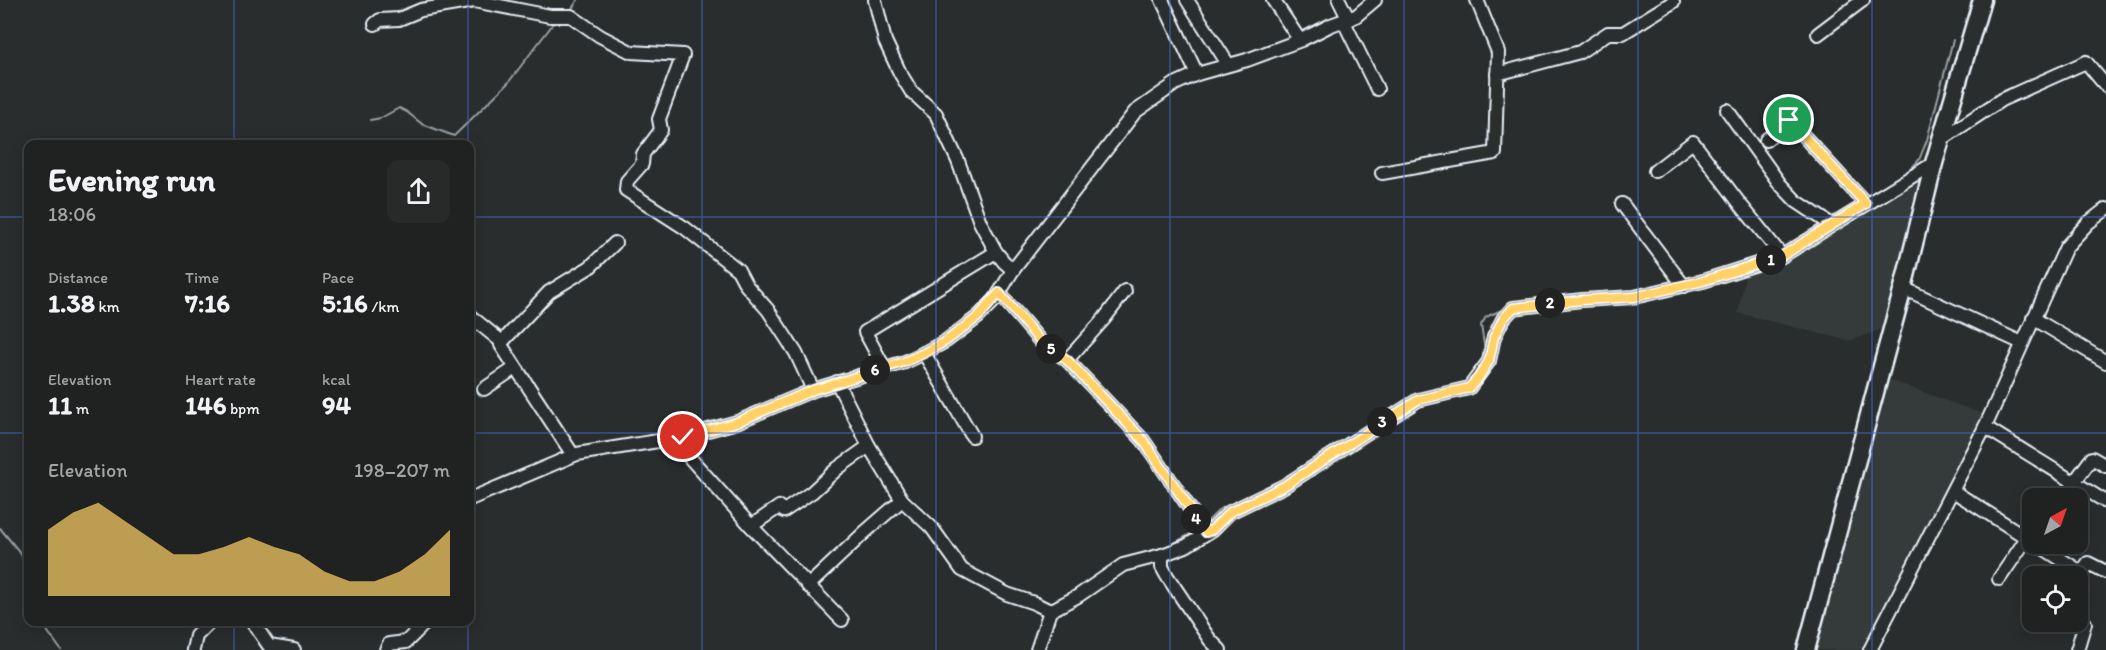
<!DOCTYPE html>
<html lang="en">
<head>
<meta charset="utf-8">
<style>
  body { margin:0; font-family:Itim,sans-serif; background:#282a2a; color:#f1f3f6; height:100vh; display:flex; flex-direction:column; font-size:22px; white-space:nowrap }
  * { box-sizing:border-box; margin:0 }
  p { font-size:20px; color:#a2a4a5 }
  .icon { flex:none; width:33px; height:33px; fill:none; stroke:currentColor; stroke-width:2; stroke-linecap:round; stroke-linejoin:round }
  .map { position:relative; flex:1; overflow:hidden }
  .side { position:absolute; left:24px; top:140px; width:450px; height:486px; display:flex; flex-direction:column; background:#202222; border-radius:12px; box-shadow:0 3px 15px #0003,0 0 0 2px #3d3f40 }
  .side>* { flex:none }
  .needle { width:39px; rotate:40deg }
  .buttons { position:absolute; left:2022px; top:488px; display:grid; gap:12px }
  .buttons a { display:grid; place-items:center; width:66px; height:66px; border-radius:12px; background:#202222; box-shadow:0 3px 15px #0003,0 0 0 2px #3d3f40; font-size:30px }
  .pin { position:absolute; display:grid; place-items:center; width:51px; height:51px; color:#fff; margin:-26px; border:3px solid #fff; border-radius:50%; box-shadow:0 2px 6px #0007 }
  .km { position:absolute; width:30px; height:30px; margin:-15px; border-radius:50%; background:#222; color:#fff; font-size:16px; line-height:30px; text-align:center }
  .round { display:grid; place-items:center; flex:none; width:63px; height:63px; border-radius:12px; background:#282a2a }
  .head { display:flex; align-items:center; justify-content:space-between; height:102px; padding:0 24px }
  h1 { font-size:33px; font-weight:700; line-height:45px }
  .stats { display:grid; grid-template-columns:repeat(3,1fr); gap:9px; height:102px; padding:6px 24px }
  .stats div { display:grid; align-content:center }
  .stats b { font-size:26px; font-weight:700 }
  .stats small { font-size:16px; font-weight:400 }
  .stats p { font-size:16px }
  .chart { height:168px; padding:12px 24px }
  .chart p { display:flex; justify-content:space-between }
  .chart svg { width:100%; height:108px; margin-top:6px; fill:#ffd166; opacity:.7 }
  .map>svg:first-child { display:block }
</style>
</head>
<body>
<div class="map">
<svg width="2106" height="650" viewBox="0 0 2106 650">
  <rect width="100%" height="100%" fill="#2a2d2e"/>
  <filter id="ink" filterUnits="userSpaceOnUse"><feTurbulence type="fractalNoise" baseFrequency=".0167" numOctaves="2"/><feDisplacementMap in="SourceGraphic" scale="12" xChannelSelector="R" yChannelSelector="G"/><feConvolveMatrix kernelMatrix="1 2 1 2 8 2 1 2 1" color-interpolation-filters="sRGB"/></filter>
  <g filter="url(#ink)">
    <!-- built -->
    <path fill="#363a3b" d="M1938,163L1909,278L1914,280L1890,380L1985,415L1923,532L1893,596L1861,650H1796L1869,373L1884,328L1850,341L1738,313L1747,267L1783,259Z"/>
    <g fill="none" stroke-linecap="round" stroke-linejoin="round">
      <!-- stream -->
      <g stroke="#989fa3" stroke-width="2">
        <path d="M570,11L578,0"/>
        <path d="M370,120L381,118L399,108L407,112L422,124L454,136L508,83L556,20"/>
        <path d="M1906,174L1919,160L1927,140L1953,40"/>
        <path d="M1696,276L1714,271"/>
        <path d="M1588,294L1618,292"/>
        <path d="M1485,351L1481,325L1486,317L1506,308"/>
        <path d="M1206,523L1220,509L1251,495"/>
        <path d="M0,528L21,554L28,575"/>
        <path d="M1148,553L1165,548L1199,529"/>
        <path d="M45,621L48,632L61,650"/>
      </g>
      <!-- minor casing -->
      <g stroke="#e8f1f8" stroke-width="16">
        <g id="minor">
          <path d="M875,0L885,41L900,73L911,91L936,114L958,161L980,222L996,252L1004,262L1013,270"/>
          <path d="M1162,0L1197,74"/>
          <path d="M1187,0L1228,64"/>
          <path d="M1273,0L1299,39"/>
          <path d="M1339,0L1349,20"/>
          <path d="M1344,22L1377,89"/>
          <path d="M375,24L380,20L399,19L421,10L474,1L550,16H571L600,36L631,52L683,55L659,119L661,130L643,154L642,164L627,181L626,190L685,228L738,270L746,285L768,310L796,353L813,390"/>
          <path d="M1818,34L1863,0"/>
          <path d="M1497,74L1580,52L1608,33H1623L1673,2"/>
          <path d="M1727,110L1780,184L1796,201L1832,225"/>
          <path d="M1942,139L2001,100L2086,62L2106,86"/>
          <path d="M1766,140L1789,120L1866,204"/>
          <path d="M1655,171L1693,142L1740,204L1782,256"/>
          <path d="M1382,173L1495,153L1498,52L1477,0"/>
          <path d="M1622,204L1684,286"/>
          <path d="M1903,288L2022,343"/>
          <path d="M999,293L1041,342L1067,360L1143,440L1206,532"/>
          <path d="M470,316L502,342L501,345L573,455"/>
          <path d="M2033,318L2106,362"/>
          <path d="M502,342L549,292L590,267L615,243"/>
          <path d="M924,353L972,436"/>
          <path d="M1067,360L1104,319L1125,291"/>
          <path d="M884,367L865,332L996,252"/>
          <path d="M837,382L869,446L902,500L932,528L962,570L1007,594L1034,603L1050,611"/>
          <path d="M484,389L515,368"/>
          <path d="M1985,427L2106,502"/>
          <path d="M672,438L751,526L842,620"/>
          <path d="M2075,481L2092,458L2106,466"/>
          <path d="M1953,491L2032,541"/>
          <path d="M470,499L577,454L683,437L737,422L813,390L905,362L924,353L946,341L978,317L995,300L1013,270L1135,112L1175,84L1197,74L1247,60L1301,40L1331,25L1356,16L1375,0"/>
          <path d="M751,526L779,507L784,511L812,492L838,468L869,446"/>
          <path d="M2035,543L2081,572H2083L2088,563L2106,572"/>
          <path d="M1162,555V567L1167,576L1210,640L1220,650"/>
          <path d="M1999,579L2027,538"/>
          <path d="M808,586L864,533L902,500"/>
          <path d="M252,621L269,646L294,650"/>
          <path d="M193,650L196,636L211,621"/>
          <path d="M386,650L389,644L406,642L427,621"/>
          <path d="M1037,650L1050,611L1078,596L1123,565L1162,555L1186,546L1212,530L1230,512L1284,486L1418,400L1469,388L1489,361L1494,337L1503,319L1513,308L1582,300L1634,297L1703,281L1782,256L1934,163"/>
          <path d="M1870,650L1985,427L2066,247L2088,223L2106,209"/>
          <path d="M2077,650L2085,623"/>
        </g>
      </g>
      <!-- highway casing -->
      <g stroke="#e8f1f8" stroke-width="21">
        <path id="highway" d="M1806,650L1903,288L1934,163L1982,0"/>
      </g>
      <!-- minor -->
      <use href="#minor" stroke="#2a2d2e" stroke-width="12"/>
      <!-- highway -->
      <use href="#highway" stroke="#2a2d2e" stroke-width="16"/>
    </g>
  </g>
  <g fill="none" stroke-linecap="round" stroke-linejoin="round" filter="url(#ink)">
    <!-- route casing -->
    <g stroke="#fff" stroke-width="12">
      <path id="route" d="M683,437L737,422L813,390L904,362L924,353L946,341L978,317L999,293L1041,342L1067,360L1143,440L1206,532L1212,530L1230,512L1284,486L1418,400L1469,388L1478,378L1489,361L1494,337L1503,319L1513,308L1582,300L1634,297L1703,281L1782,256L1866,204L1789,120"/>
    </g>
    <!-- route -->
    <use href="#route" stroke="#ffd166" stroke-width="8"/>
  </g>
  <!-- grid -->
  <path fill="none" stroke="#466fde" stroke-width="1.5" stroke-opacity="0.55" d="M234,0V144M468,0V144M702,0V650M936,0V650M1170,0V650M1404,0V650M1638,0V650M1872,0V650M0,217H28M470,217H2106M0,433H28M470,433H2106M234,621V650M468,621V650"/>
</svg>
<div class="buttons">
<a><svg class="needle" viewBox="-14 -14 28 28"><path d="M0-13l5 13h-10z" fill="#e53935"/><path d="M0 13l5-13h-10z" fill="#a2a4a5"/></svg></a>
<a><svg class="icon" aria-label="locate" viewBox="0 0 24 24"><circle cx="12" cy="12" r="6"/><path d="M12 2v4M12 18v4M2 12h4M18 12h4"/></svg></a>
</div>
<div class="pin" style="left:1789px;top:120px;background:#1e9e55"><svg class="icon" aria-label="arrive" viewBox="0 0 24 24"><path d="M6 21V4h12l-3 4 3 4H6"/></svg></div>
<div class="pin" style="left:683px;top:437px;background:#d93025"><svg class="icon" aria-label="check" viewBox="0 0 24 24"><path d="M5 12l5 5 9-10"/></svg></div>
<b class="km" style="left:1771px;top:260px">1</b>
<b class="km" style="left:1550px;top:303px">2</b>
<b class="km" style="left:1382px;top:422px">3</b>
<b class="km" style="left:1196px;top:519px">4</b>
<b class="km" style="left:1051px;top:349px">5</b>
<b class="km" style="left:875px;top:370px">6</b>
<section class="side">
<div class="head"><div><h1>Evening run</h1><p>18:06</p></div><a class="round"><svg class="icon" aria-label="share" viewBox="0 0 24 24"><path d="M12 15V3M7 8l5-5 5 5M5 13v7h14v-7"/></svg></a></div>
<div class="stats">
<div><p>Distance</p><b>1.38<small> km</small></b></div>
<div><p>Time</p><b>7:16</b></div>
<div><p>Pace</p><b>5:16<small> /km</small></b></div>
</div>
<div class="stats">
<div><p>Elevation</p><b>11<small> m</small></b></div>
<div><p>Heart rate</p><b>146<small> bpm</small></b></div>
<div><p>kcal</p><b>94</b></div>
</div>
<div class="chart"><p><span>Elevation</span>198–207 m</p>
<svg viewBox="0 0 160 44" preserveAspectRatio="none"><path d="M0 44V17L10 10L20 6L30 13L40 20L50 27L60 27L70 24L80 20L90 24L100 27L110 34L120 38L130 38L140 34L150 27L160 17V44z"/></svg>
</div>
</section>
</div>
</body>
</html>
